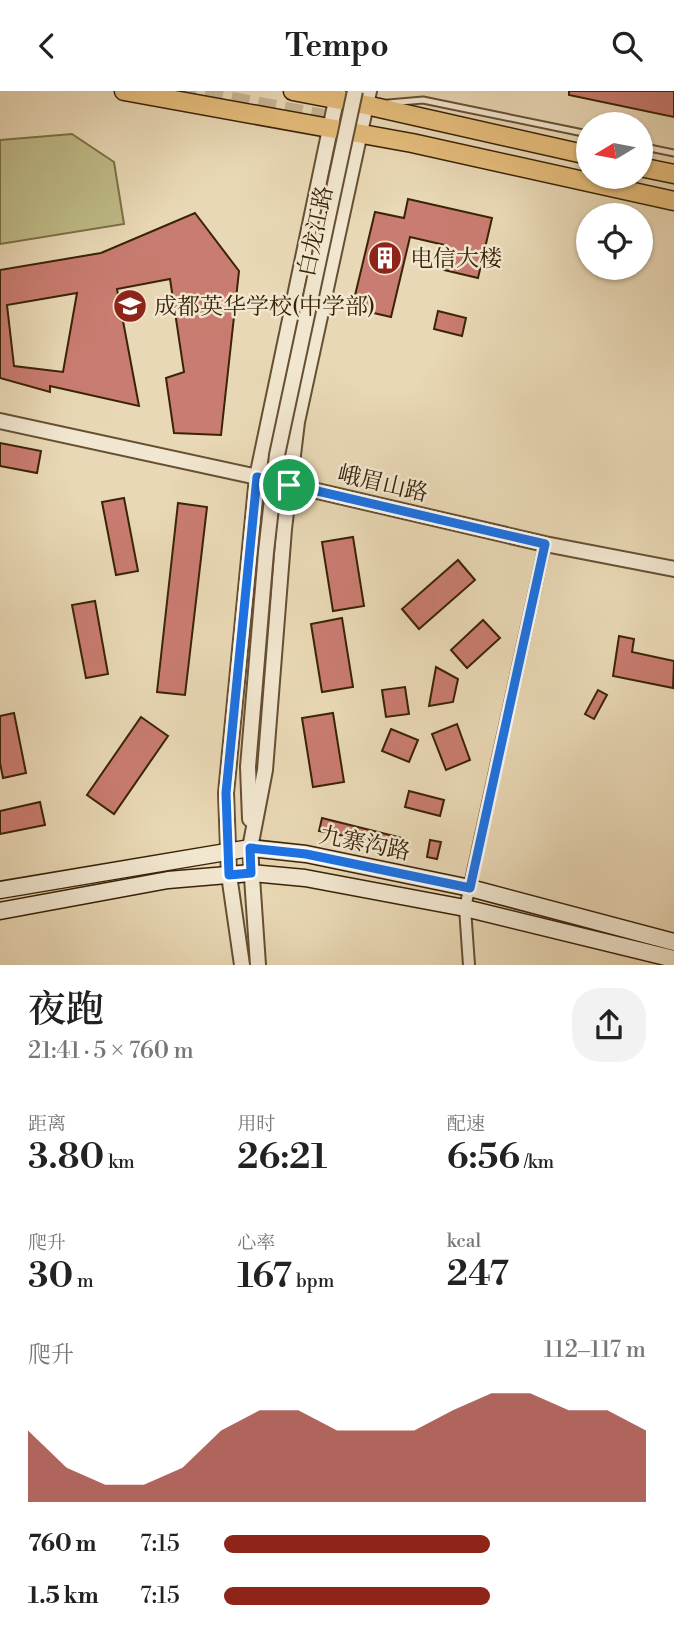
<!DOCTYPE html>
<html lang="zh">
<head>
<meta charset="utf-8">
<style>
  body { margin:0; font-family:"Libre Bodoni","Noto Serif SC",serif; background:#f2f2f2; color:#222; height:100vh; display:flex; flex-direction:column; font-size:26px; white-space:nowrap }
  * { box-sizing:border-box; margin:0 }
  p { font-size:23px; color:#767676 }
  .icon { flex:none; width:38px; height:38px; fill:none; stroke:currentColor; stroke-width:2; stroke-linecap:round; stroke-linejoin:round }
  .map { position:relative; height:874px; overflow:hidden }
  .panel { display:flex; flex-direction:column; background:#fff; flex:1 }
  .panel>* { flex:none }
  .needle { width:46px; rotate:260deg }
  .tools { position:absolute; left:576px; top:21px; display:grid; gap:14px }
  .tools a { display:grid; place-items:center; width:77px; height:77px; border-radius:50%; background:#fff; box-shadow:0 2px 5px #0004; font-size:35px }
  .pin { position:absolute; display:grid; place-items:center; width:60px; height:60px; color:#fff; margin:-30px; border:4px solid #fff; border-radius:50%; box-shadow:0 2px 7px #0007 }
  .round { display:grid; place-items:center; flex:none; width:74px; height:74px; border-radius:28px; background:#f2f2f2 }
  .overview { display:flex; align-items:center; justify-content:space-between; height:119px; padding:0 28px }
  h1 { font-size:38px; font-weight:600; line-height:52px }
  .figures { display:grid; grid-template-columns:repeat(3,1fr); gap:10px; height:119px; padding:7px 28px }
  .figures div { display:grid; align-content:center }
  .figures b { font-size:35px; font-weight:600 }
  .figures small { font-size:19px; font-weight:400 }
  .figures p { font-size:19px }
  .chart { height:196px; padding:14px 28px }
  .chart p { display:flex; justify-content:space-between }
  .chart svg { width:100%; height:126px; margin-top:7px; fill:#8f2418; opacity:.7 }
  ul { padding:0 28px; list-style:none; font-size:23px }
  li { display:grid; grid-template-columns:112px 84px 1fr; align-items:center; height:52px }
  li i { height:18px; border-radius:9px; background:#8f2418 }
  header { display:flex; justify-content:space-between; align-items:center; height:91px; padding:0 28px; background:#fff; font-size:32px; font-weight:600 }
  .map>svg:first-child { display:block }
</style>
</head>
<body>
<header><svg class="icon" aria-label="back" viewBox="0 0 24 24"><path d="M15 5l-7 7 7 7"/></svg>Tempo<svg class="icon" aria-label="search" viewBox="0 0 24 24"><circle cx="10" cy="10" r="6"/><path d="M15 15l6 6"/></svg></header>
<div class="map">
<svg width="674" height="874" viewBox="0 0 674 874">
  <rect width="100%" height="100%" fill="#e9d8b5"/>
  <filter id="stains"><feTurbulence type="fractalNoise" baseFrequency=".00286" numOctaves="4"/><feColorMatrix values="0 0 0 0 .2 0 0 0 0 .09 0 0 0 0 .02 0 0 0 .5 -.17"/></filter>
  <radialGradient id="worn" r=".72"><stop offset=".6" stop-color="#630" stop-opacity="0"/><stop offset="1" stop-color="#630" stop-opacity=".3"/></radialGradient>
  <!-- green -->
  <path fill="#bfbc88" stroke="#7c7047" stroke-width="2" d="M72,43L114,71L124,133L0,153V49Z"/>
  <!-- building -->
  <g fill="#c97c71" stroke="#3a2306" stroke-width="2" fill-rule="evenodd">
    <path d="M569,0H674V26L569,4Z"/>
    <path d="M408,108L492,127L478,187L444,179L449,155L410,146L391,226L352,217L375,121L404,127Z"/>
    <path d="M195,122L239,180L221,344L174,342L166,287L184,281L170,188L117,198L139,315L50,295V301L0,287V179L101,162ZM77,202L63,281L14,275L7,214Z"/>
    <path d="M438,220L466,227L462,245L434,238Z"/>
    <path d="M0,352L41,360L37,382L0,375Z"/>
    <path d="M124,407L138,480L116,484L102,411Z"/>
    <path d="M178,412L207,416L185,604L157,601Z"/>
    <path d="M353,446L364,515L333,520L322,451Z"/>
    <path d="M458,469L475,489L419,538L402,518Z"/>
    <path d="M95,510L108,583L86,587L72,514Z"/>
    <path d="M342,527L353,596L322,601L311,533Z"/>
    <path d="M483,529L500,547L467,577L451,559Z"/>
    <path d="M619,545L634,548L632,561L674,570L673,597L613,585Z"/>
    <path d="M436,576L458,588L453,611L429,615Z"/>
    <path d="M405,596L409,623L386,626L382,599Z"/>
    <path d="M598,599L607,604L594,628L585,623Z"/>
    <path d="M14,622L26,682L3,687L0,672V625Z"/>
    <path d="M333,622L344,691L313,696L302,627Z"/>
    <path d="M141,626L168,645L114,723L87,704Z"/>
    <path d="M457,633L470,669L446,679L432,643Z"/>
    <path d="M391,638L418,649L409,671L382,660Z"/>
    <path d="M409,700L444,709L440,725L405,716Z"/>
    <path d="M40,711L45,734L0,743V720Z"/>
    <path d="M322,727L406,748L404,757L350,744V746L319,740Z"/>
    <path d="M430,749L441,751L437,768L427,766Z"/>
  </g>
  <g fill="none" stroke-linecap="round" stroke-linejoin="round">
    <!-- primary-tunnel -->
    <path stroke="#c6b492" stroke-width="18" stroke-dasharray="18 9" stroke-linecap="butt" d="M178,0L346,31"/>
    <!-- service casing -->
    <g stroke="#665032" stroke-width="9">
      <g id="service">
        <path d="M388,12L423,9L588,43"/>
        <path d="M640,55L674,62"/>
      </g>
    </g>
    <!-- minor casing -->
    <g stroke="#665032" stroke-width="14">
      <path id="minor" d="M469,874L465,817L545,453"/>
    </g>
    <!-- tertiary casing -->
    <g stroke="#665032" stroke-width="18">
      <g id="tertiary">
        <path d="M0,330L257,386L545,453L674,478"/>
        <path d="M248,676L250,728"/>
        <path d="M242,874L229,784L226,702L257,386L338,0"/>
        <path d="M258,874L250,757L265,679L284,438L297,331L369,0"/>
      </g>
    </g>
    <!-- secondary casing -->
    <g stroke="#3a2306" stroke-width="19">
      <g id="secondary">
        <path d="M0,799L250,757L306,763L470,797L674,851"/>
        <path d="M0,820L168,789L251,782L305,787L465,817L674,868"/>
      </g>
    </g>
    <!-- primary casing -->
    <g stroke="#3a2306" stroke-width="21">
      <g id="primary">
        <path d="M124,0L412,52L674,110"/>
        <path d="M293,0L366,14L588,64"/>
        <path d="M640,76L674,83"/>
      </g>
    </g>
    <!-- service -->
    <use href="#service" stroke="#f1e6cf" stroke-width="5"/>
    <!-- minor -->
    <use href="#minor" stroke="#f1e6cf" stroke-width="10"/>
    <!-- tertiary -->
    <use href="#tertiary" stroke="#f1e6cf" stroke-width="14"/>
    <!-- secondary -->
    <use href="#secondary" stroke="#f1e6cf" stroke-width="16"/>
    <!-- primary -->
    <use href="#primary" stroke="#e4bc7a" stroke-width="18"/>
    <!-- tertiary-bridge casing -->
    <g stroke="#665032" stroke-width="18" stroke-linecap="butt">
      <path id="tertiary-bridge" d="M248,676L266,461L277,364L355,0"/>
    </g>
    <!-- tertiary-bridge -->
    <use href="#tertiary-bridge" stroke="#f1e6cf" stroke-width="14"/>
  </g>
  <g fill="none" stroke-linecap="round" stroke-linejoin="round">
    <!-- route casing -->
    <g stroke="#fff" stroke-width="14">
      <path id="route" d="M257,386L545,453L470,797L306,763L250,757L251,782L229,784L226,702Z"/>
    </g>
    <!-- route -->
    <use href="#route" stroke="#1a73e8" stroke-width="9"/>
  </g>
  <!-- icons -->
  <defs>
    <g id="building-disc" transform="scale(1.75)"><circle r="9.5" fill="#8f2418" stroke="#f1e6cf"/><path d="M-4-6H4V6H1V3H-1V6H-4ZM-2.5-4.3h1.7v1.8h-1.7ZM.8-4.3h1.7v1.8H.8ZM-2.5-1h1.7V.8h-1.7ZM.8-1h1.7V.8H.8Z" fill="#fff"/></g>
    <g id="school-disc" transform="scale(1.75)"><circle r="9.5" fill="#8f2418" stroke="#f1e6cf"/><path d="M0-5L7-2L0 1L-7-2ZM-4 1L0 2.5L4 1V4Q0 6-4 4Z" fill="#fff"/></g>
  </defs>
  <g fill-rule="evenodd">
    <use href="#building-disc" x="385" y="167"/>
    <use href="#school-disc" x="130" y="215"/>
  </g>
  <g text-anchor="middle" stroke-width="5" stroke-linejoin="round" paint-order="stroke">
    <!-- street labels -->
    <g font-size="23" fill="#3a2306" stroke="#f1e6cf">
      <text transform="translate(315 140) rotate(-78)" y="8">白龙江路</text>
      <text transform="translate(383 392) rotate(13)" y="8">峨眉山路</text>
      <text transform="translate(365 752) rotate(11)" y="8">九寨沟路</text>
    </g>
    <!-- poi labels -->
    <g font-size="23" fill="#3a2306" stroke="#f1e6cf" text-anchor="start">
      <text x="410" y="175">电信大楼</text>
      <text x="154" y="223">成都英华学校(中学部)</text>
    </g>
  </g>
  <rect width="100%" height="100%" filter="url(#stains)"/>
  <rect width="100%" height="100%" fill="url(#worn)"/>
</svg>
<div class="tools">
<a><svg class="needle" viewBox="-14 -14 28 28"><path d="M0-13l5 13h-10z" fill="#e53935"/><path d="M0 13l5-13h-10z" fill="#767676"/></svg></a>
<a><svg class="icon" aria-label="locate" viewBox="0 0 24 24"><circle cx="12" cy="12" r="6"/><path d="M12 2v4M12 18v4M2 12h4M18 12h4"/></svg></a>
</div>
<div class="pin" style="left:289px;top:394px;background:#1e9e55"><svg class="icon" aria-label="arrive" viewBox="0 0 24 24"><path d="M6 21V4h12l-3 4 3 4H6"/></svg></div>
</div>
<section class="panel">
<div class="overview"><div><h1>夜跑</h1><p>21:41 · 5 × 760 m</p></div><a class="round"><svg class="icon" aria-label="share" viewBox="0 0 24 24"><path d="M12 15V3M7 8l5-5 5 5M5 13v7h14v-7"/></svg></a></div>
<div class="figures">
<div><p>距离</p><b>3.80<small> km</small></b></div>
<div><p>用时</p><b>26:21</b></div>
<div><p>配速</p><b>6:56<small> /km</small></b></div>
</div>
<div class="figures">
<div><p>爬升</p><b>30<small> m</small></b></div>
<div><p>心率</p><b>167<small> bpm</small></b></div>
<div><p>kcal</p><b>247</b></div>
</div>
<div class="chart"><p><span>爬升</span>112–117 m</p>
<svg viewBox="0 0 160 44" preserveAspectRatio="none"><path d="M0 44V19L10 32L20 38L30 38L40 32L50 19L60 12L70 12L80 19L90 19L100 19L110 12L120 6L130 6L140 12L150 12L160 19V44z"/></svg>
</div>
<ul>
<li><b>760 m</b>7:15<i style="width:63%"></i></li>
<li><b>1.5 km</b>7:15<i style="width:63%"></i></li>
</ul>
</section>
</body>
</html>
